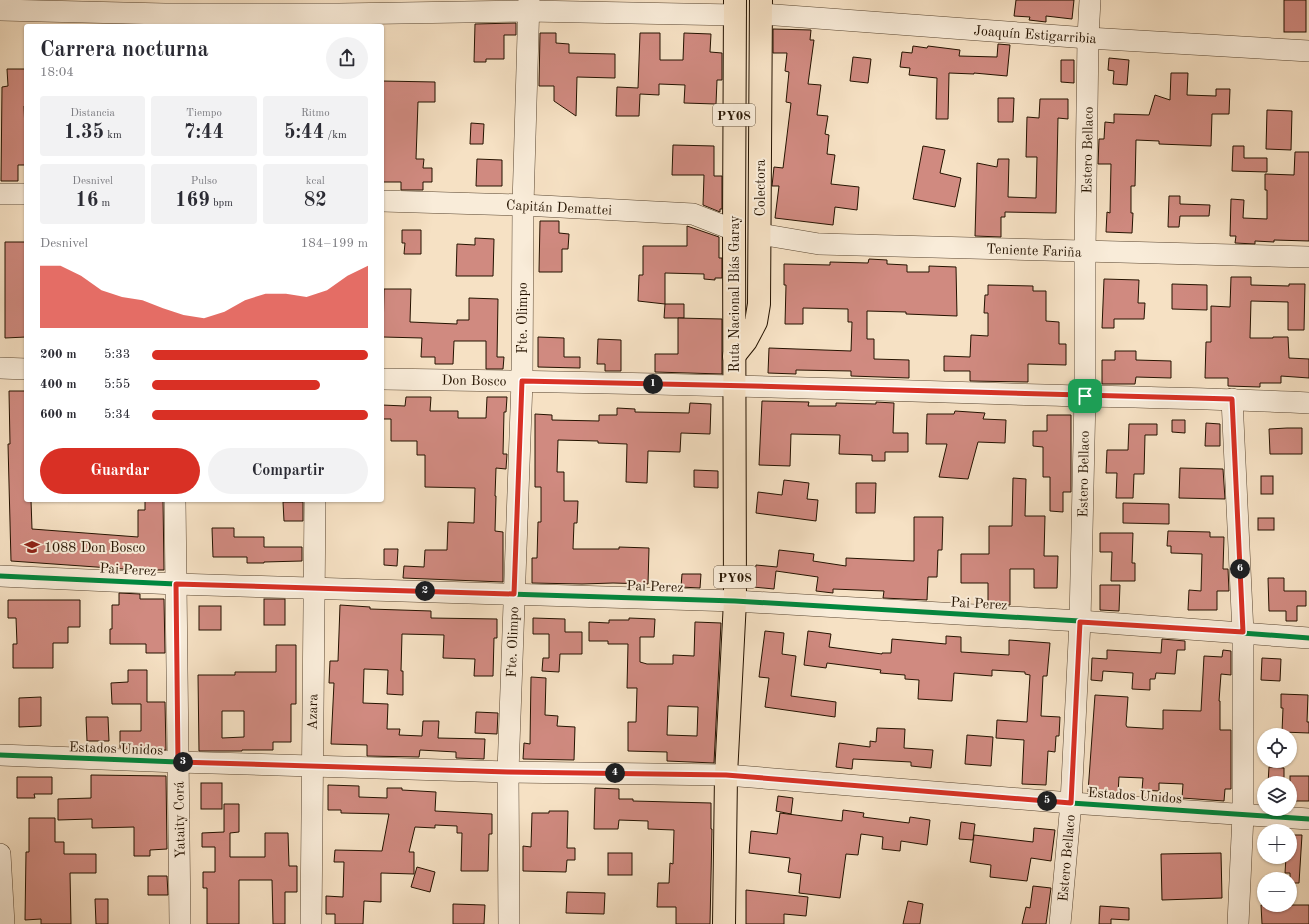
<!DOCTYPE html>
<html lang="es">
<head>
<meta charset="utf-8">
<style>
  body { margin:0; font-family:"Old Standard TT",serif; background:#f2f2f3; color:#2b2b33; height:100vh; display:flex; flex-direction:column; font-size:15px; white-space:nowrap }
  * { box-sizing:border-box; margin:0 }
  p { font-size:13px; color:#7c7c81 }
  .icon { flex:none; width:22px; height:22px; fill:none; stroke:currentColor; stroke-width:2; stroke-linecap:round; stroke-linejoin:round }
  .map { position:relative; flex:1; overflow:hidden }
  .details { position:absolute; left:24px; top:24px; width:360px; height:478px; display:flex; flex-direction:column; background:#fff; border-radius:4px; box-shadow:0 1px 3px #0004 }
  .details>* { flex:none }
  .tools { position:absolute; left:1257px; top:728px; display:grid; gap:8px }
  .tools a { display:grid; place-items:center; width:40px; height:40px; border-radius:50%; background:#fff; box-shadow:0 1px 3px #0004; font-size:20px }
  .pin { position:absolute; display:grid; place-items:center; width:34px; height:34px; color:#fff; margin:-17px; border-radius:8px; box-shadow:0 2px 6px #0006 }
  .km { position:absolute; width:20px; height:20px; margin:-10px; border-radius:50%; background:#222; color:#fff; font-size:11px; line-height:20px; text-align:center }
  .round { display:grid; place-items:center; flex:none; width:42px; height:42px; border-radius:21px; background:#f2f2f3 }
  .head { display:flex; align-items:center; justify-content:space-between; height:68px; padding:0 16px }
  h1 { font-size:22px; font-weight:800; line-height:30px }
  .metrics { display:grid; grid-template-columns:repeat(3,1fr); gap:6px; height:68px; padding:4px 16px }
  .metrics div { display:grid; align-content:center; border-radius:4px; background:#f2f2f3; text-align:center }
  .metrics b { font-size:20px; font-weight:800 }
  .metrics small { font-size:11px; font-weight:400 }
  .metrics p { font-size:11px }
  .chart { height:112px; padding:8px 16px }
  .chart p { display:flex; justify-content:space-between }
  .chart svg { width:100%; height:72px; margin-top:4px; fill:#d93025; opacity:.7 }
  .cta { display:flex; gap:8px; margin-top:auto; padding:8px 16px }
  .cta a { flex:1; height:46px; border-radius:24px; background:#d93025; color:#fff; font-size:16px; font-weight:800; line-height:46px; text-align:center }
  .cta a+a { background:#f2f2f3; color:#2b2b33 }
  ul { padding:0 16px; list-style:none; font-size:13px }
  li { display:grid; grid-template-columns:64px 48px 1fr; align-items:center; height:30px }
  li i { height:10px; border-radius:5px; background:#d93025 }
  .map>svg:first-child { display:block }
</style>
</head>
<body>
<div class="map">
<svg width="1309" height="924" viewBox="0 0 1309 924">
  <rect width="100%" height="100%" fill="#f6e1c4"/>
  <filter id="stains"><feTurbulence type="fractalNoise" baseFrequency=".005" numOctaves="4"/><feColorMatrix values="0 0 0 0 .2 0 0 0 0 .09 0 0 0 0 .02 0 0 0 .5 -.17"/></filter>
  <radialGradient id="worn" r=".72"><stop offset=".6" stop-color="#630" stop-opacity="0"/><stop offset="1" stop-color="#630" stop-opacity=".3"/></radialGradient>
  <!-- building -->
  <g fill="#d08a80" stroke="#251300" fill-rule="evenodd">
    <path d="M1016,0H1074L1072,19L1046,16V22L1029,20L1030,17L1014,16Z"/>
    <rect x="1284" y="0" width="22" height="32"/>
    <path d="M516,23V35H504V59H486V62H474L475,24Z"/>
    <path d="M773,29L811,30L810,40H814L808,84L821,85L817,115L828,116L825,134L829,135L827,154L835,155L831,184L859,187L857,210L835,207L833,225L775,218L779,186H772L774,167L783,168L791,103L786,102L789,72L785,71L787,53H773Z"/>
    <path d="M540,33H556V43L569,44V53L615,54V78L577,77L576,116L554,101V86H539Z"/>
    <path d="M640,33H660V60H683L684,33L711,34L710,52L722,53V80H717L716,104L684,103L685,85L659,84V95L640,94L639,116H616L617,87L638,88Z"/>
    <path d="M998,44L1010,45L1007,76L974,73V74L949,73L948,119H936L937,78L909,75L910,68L900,67L902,52L912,53L913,46L927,48L928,46L960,50L959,56L997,57Z"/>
    <path d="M853,57L871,59L868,83L850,81Z"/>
    <path d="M1109,58L1129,60L1127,85L1113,84L1114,71L1108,70Z"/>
    <path d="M1061,60H1074V83L1061,82Z"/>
    <path d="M7,69H26V106H24L26,156H25V165H18V181H1L2,87L8,86Z"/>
    <path d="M1171,73H1188L1187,95L1216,96V89H1230L1229,114H1212L1211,146L1159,144V141L1136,140L1135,186H1131V213H1133L1132,233L1106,232L1107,212L1110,213L1111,164H1098L1099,139H1104L1105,122L1114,123V114L1149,115L1155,95L1170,100Z"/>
    <path d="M382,81L435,82V102H418L416,159H424L423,168H432V182H423V190H401V182H382Z"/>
    <path d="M998,98H1014L1013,122H998Z"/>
    <path d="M1040,99H1068V119L1058,118L1056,213L1005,212V217H1001V237L975,236L977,163L997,167L998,159H1009L1008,197L1036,198L1037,157H1026L1027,117L1039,118Z"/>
    <path d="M1267,110L1292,111L1291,150L1266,149Z"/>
    <path d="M471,123L484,124L483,144H470Z"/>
    <path d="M673,145L714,146V176H722V209H720V212L703,205L704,175H672Z"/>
    <path d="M923,146L945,150L940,173L961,178L955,207L913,199Z"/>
    <path d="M1233,146H1244V158H1267V172L1232,171Z"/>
    <path d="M1295,152H1309V241L1274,240V242L1255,241V244L1235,243L1236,236H1230L1231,199L1244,200L1243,218L1267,219V190H1265V174L1294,175Z"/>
    <path d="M477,159L502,160V186H476Z"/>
    <path d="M1169,196H1180V204L1210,205L1209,216H1180L1179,227H1168Z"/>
    <path d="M540,221H559V233L569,234L568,249H562V272H539Z"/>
    <path d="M687,226L719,237V258H722V278H715V280L704,279V274L665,273V304L638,301L639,275H643V246H687Z"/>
    <path d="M402,230H421V254H404L405,243H402Z"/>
    <path d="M475,238L494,239L493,276H456L457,244L475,245Z"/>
    <path d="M5,242H26V337L5,338Z"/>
    <path d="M869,259L887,260V264L907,265V272H929V266L956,267L957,316L906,314V312L867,311V339H874V359L909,360V378L851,376V371L796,370V374L768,373L769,348L851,351L852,322H848V309L803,308V324H785L786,285H784V264L830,265V262L868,263Z"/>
    <path d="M1231,277H1251V285L1289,286V284H1305L1304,330H1288V302L1251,301L1250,338H1273V337H1288L1289,358L1309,359V378L1281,376V383H1260V387L1228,386V378H1205L1206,342H1211V306L1230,307Z"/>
    <path d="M1104,279L1139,280L1138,303H1145L1144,319H1114V328H1102Z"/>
    <path d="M1172,284L1207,285V310L1172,309Z"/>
    <path d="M988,285L1033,286V291H1046V321L1059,322V344H1066V365L1028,364V382L970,381V371H944V356L970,357L971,335L988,336V313H984L985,295H988Z"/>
    <path d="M384,289H411L410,322L457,324V320H469V298L498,299L497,357H504L503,369H486V341H454L453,364H435V357H421L422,338L383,337Z"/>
    <path d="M665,304H684V318H664Z"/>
    <path d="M678,318L722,319V374L655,372V354H678Z"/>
    <path d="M538,337L564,338V357H580V368L538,367Z"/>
    <path d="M598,339L621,340V371H605V364H597Z"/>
    <path d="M1115,351H1136V360L1171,361V378L1136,377L1135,384H1102V360H1115Z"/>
    <path d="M9,391H26V500H31L32,529L138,537V510H145V500H163L164,570H139L11,561L8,444H10Z"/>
    <path d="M406,397H431L430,411H458V418H486L487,397H507L506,412H504L503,454H507L506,469L496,468L495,496H496L495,531L503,532V582L403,578L404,566L424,567L425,550H447L448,522L474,523L475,488L425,487V455H417V441H391V419H382V405L405,406Z"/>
    <path d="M762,401L809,402L808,406H836V403L876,404V402L894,403L893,433H908V452H885V461H872V455L839,454L840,435L791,434L790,466L759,465Z"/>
    <path d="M690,403L711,404L710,434L681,433L680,452L648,451L647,483L626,482L627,444L598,443V441L558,440L557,472H564V501H578L577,523H574L573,549H619V547L649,548L648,584L613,583L582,584L532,583V558H537L538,522H541V487H535V414L552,415V420L599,421V415H617V408L635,409V412L689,413Z"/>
    <path d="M955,411L985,413L983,419L1006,420L1005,443L978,442L968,479L939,477L947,444H926L927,414H954Z"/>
    <path d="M1047,415H1071V492H1063V512L1050,511V477H1043V447L1033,446V431H1047Z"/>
    <path d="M1172,420H1185V433L1172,432Z"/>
    <path d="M1206,423L1220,424V446H1205Z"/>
    <path d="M1129,424H1157V435H1145L1144,474H1134L1133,498H1116L1117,473H1106L1107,450H1128Z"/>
    <path d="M1287,428H1302V454H1270L1269,429Z"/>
    <path d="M1180,468L1223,469L1225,499L1179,498Z"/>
    <path d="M694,470L718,471V488L694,487Z"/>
    <rect x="1261" y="476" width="12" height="18"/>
    <path d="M1013,478L1026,479L1025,516H1045L1044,556H1058L1057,588H1034V569H1010V605L988,604V583H961V554H989V526H1012Z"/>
    <path d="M784,480L809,483L807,499L818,500L816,521L756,513L758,492L782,495Z"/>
    <path d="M856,483H876L875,513H856Z"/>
    <path d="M283,502H303V521H284Z"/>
    <path d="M1123,503L1169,504V524L1123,523Z"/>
    <path d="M914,517H943L942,550H938L937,577H928L927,600L883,598L884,591L833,589V593L816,591L818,577L776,571L774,589L753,587L756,565L777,567L779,550L814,554L813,561L846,566V558L914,561Z"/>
    <rect x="1258" y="518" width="16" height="12"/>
    <path d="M212,528H234V537H264V547H302V561L264,562V563H247V557H213Z"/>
    <path d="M1168,531L1210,532V537H1224L1223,569H1228L1229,591H1217V610H1188L1189,590L1201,591L1202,554L1171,553V546H1167Z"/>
    <path d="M1100,533H1133L1132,563H1135V581H1111L1112,552H1100Z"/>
    <path d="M384,549H398L397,566L384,565Z"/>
    <path d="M682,574H701L700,588L681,587Z"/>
    <path d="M1268,578H1284V591H1306V606H1297V621H1286V611H1269Z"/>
    <path d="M1100,585H1120L1119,611L1100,610Z"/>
    <path d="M119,593L140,594V599H164L165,653H146V644H110V629H112V605H119Z"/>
    <rect x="264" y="599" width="21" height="26"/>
    <path d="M8,600H80V627H68V643H53V668H13V644H17L16,618H8Z"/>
    <path d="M340,605L370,607V609L431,611V618L497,619V638H494L493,676H474L475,659L443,658L444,635L402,634L401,671H403V695L387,694L388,670L364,669L363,703L388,704L387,729H400L399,735L422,736L423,721H439L438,738L485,739L484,759L456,758V752L420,750L419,757L367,756V745L331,744L334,683H329L330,661H338Z"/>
    <rect x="199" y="606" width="22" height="24"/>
    <path d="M533,618L565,619V632H582V654H560L559,672L542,671L543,658H549V634H533Z"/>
    <path d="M629,618L655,619L654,637H640V662L647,664H673V655L694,656L695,622L721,623L714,763L667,761V752L628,751V722H636L637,688H627L628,644H608V641H589V622L609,623V620H629ZM668,706L698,707L697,736L667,735Z"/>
    <path d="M765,631L784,633L782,654L796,656L791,696L836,702L835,717L765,707L769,678L759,677Z"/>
    <path d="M808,631L831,634L829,647L882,654V653H891L892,639L946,644V636L961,637V652L1009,655V640L1050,643L1047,676H1043L1041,716L1060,717L1059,736H1056L1055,752L1048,751L1046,785L1022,784L1024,740L996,738L997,720L1027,722L1030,675L1025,674V672L992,670V676L954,673L952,701L918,699L919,680L905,679V675L880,673L881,670L827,663L826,668L804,665Z"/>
    <path d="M1162,639L1185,641V650H1177L1175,674L1156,673L1155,679H1150V690L1132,689L1133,673L1103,671L1102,681L1091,680L1092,658L1107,659V650L1161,653Z"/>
    <path d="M276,645H296V704H291V742H273V750H242V751H199L198,675H235V672H276ZM222,711H244V737L222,738Z"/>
    <path d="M1223,650L1231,651V675L1221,674L1219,701H1220V730H1231V789H1225L1224,801L1182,798L1183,784L1159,783V791L1142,790L1143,778L1119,777L1118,794L1088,792L1095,695L1128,697L1126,725L1127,727L1163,729V710L1201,711L1204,656L1222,657Z"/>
    <path d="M1262,658L1281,659L1280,681L1261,680Z"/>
    <path d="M128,670H147V702H165L166,750L120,748V731H141V704H112L111,683L128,682Z"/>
    <path d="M531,677L546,678L545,715L558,716L557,726L575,727L574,760L523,759L524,743L530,744Z"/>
    <path d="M1281,694L1308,695L1307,722H1309V733L1282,732L1283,708H1281Z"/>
    <path d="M41,697V726L19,727V698Z"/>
    <path d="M476,712L498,713L497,734L475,733Z"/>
    <path d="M86,717H108L109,741H87Z"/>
    <path d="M877,728L905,729L904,748L933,750L931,768L911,766V762L853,759L852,769L836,767L839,743L870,747V741L876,742Z"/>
    <path d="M967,735L993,737L991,766L965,764Z"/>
    <path d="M1269,767L1284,768V783H1268Z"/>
    <path d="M91,775L166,776L167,849L150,850V856H134V827L92,828V819L58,820V799L91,798Z"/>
    <rect x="1290" y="776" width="19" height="25"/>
    <path d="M17,777H52V794H34L35,798H17Z"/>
    <rect x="201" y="783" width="21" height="26"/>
    <path d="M328,785L359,786V797L387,798V788H402V790L436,792L435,811L492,814V834H489L488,871H461L462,833H457V826L435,825V828L415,827L409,852H414V874L381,873V902L364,901L363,924H335V914H326V896L343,897L344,862H334L335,850L382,851L389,814L341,813V810H328Z"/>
    <path d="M595,788L619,789V799H633V801L711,803V829H712L710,924H676V907H657L658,883H669L670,863L673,864L674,830L648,829V821L619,820L618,829H594Z"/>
    <path d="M778,796L793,798L791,814L776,811Z"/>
    <path d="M224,804H239V832L230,833V857H265V833H288L289,866H297V892H285V924H273L272,880H239V924H207V888H203V872H215V847H202V833L224,832Z"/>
    <path d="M843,810L864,813L863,817L909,823L910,817L930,820L927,845L901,841L900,851L882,849L883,837L861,834L858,855L846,854L840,898L799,893L801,874L788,872L790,858L749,853L751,831L777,834L780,813L842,821Z"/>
    <path d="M549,811H568L567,848H575V860H567L566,872L523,871V846L531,847L532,813H549Z"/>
    <path d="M29,818H55V842H64V854H96V873H70L71,924H41V919L25,920L26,852H29Z"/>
    <path d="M961,822L975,824L973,840L959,839Z"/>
    <path d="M1034,828L1055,830L1051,861L1031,858L1027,881L990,877L991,865L970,862L974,835L1033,842Z"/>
    <path d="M1290,835H1302L1299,883H1290V873H1285L1286,857H1290Z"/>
    <rect x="608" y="853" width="24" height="22"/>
    <path d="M1221,853L1222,898L1162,900L1161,854Z"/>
    <path d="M417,867L435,872L430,892L411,887Z"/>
    <path d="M148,876H167L168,895H148Z"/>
    <path d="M1033,886L1051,888L1046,924H1022L1026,907L1030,908Z"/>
    <path d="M746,890L808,897L806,916L784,914V924H746Z"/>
    <path d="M567,892L605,893L604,914L566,913Z"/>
    <path d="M95,899H108V924H96Z"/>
    <path d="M908,901L923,904L920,924H903Z"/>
    <path d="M453,904L485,905L484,924H453Z"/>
    <path d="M1261,905H1309V924H1262Z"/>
    <path d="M1100,906L1129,908V920L1111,919V924H1099Z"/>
  </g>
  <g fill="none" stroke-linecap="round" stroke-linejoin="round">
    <!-- minor casing -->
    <g stroke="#594631" stroke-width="22">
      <g id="minor">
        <path d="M0,10L165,14H339L529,11L735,15"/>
        <path d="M761,14L1088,38L1309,51"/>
        <path d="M0,194H26"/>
        <path d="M382,201L523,205L693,214L734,230"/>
        <path d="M760,234L819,244L1309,257"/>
        <path d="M0,368L26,369"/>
        <path d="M382,379C592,382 801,387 1011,394C1110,397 1210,398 1309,403"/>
        <path d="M1232,399L1243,633V815L1238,924"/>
        <path d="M175,500L180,924"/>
        <path d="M0,576L176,584L735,601L1080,621L1309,638"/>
        <path d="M0,755L178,762L508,772L726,775L1071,803L1309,819"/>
        <path d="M0,854L4,924"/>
        <path d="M311,924L315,500"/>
        <path d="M509,924L508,772L522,381L523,205L529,0"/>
        <path d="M1060,924L1071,803L1080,621L1085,396V251L1088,38L1090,0"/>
      </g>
    </g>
    <!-- major casing -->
    <g stroke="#251300" stroke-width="24">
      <path id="major" d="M734,356L746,341L756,322L759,304L761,0"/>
    </g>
    <!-- highway casing -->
    <g stroke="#251300" stroke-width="24">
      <path id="highway" d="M724,924L726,775L735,601L734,230L735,0"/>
    </g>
    <!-- minor -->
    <use href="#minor" stroke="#f9ecd9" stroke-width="21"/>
    <!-- major -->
    <use href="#major" stroke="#f6e1c4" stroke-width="22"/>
    <!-- highway -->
    <use href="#highway" stroke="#f6e1c4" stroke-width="22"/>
    <!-- cycleway casing -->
    <g stroke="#f9ecd9" stroke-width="8">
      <g id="cycleway">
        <path d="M0,576L176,584L735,601L1080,621L1309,638"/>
        <path d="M0,755L178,762L508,772L726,775L1071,803L1309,819"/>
      </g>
    </g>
    <!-- cycleway -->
    <use href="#cycleway" stroke="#00873e" stroke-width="5"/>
  </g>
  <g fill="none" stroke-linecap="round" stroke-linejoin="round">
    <!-- route casing -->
    <g stroke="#fff" stroke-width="8">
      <path id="route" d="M522,381L753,386L1232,399L1243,632L1080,622L1071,803L726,775L508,772L178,762L176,584L514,594Z"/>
    </g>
    <!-- route -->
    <use href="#route" stroke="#d93025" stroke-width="5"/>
  </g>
  <!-- icons -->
  <defs>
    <g id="school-bare" transform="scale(1.2)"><path d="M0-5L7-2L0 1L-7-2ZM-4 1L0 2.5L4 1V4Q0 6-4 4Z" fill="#8f2418" stroke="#f9ecd9" stroke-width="2.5" paint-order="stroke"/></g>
  </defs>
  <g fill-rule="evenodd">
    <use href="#school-bare" x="32" y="547"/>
  </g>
  <g text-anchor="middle" stroke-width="4" stroke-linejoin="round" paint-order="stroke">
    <!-- shield labels -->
    <g fill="#f9ecd9" stroke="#655441" stroke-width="1">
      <rect x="713" y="104" width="42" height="22" rx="3"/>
      <rect x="714" y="566" width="42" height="22" rx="3"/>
    </g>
    <g font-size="13" font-weight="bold" fill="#251300">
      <text x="734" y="120">PY08</text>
      <text x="735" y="582">PY08</text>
    </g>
    <!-- street labels -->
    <g font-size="14" fill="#251300" stroke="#f9ecd9">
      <text transform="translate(1035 34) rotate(4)" y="5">Joaquín Estigarribia</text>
      <text transform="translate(1087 150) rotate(-89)" y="5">Estero Bellaco</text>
      <text transform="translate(760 188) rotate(-90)" y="5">Colectora</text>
      <text transform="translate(559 207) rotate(3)" y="5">Capitán Demattei</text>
      <text transform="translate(1034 250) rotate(2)" y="5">Teniente Fariña</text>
      <text transform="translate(734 294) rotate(-90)" y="5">Ruta Nacional Blás Garay</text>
      <text transform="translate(522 318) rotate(-90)" y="5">Fte. Olimpo</text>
      <text transform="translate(474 380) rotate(1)" y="5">Don Bosco</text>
      <text transform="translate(1083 474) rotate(-89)" y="5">Estero Bellaco</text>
      <text transform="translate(128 569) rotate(3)" y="5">Pai Perez</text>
      <text transform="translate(655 586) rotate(2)" y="5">Pai Perez</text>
      <text transform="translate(979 603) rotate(3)" y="5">Pai Perez</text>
      <text transform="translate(512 642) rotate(-88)" y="5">Fte. Olimpo</text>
      <text transform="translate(312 712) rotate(-89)" y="5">Azara</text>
      <text transform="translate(116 748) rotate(2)" y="5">Estados Unidos</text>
      <text transform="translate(1135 795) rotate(4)" y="5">Estados Unidos</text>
      <text transform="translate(179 820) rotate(-91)" y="5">Yataity Corá</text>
      <text transform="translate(1066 858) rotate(-85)" y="5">Estero Bellaco</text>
    </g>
    <!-- poi labels -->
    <g font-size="14" fill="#251300" stroke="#f9ecd9" text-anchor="start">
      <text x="44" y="552">1088 Don Bosco</text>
    </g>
  </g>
  <rect width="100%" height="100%" filter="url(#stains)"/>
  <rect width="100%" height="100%" fill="url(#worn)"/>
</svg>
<div class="tools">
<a><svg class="icon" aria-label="locate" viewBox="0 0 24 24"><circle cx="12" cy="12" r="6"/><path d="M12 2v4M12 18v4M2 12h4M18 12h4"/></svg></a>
<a><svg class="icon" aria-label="layers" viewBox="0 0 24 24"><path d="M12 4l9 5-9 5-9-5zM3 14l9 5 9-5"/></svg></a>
<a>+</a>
<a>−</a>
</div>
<div class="pin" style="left:1085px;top:396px;background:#1e9e55"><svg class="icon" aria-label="arrive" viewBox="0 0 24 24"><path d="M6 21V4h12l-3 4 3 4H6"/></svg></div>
<b class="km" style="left:653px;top:384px">1</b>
<b class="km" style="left:425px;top:591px">2</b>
<b class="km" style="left:183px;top:762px">3</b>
<b class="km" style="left:615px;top:773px">4</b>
<b class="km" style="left:1047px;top:801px">5</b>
<b class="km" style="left:1240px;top:569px">6</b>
<section class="details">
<div class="head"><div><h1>Carrera nocturna</h1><p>18:04</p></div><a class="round"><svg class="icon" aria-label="share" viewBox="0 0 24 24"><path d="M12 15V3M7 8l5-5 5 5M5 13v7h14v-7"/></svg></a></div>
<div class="metrics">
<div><p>Distancia</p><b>1.35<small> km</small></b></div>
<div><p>Tiempo</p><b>7:44</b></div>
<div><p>Ritmo</p><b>5:44<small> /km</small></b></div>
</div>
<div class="metrics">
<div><p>Desnivel</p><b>16<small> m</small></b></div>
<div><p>Pulso</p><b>169<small> bpm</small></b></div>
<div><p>kcal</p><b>82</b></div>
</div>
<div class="chart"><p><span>Desnivel</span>184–199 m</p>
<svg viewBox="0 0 160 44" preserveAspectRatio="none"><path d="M0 44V6L10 6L20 12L30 21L40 25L50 27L60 32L70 36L80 38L90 34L100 27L110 23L120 23L130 25L140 21L150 12L160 6V44z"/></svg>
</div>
<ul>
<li><b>200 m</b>5:33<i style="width:100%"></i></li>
<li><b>400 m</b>5:55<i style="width:78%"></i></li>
<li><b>600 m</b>5:34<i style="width:100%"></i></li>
</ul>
<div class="cta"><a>Guardar</a><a>Compartir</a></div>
</section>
</div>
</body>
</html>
